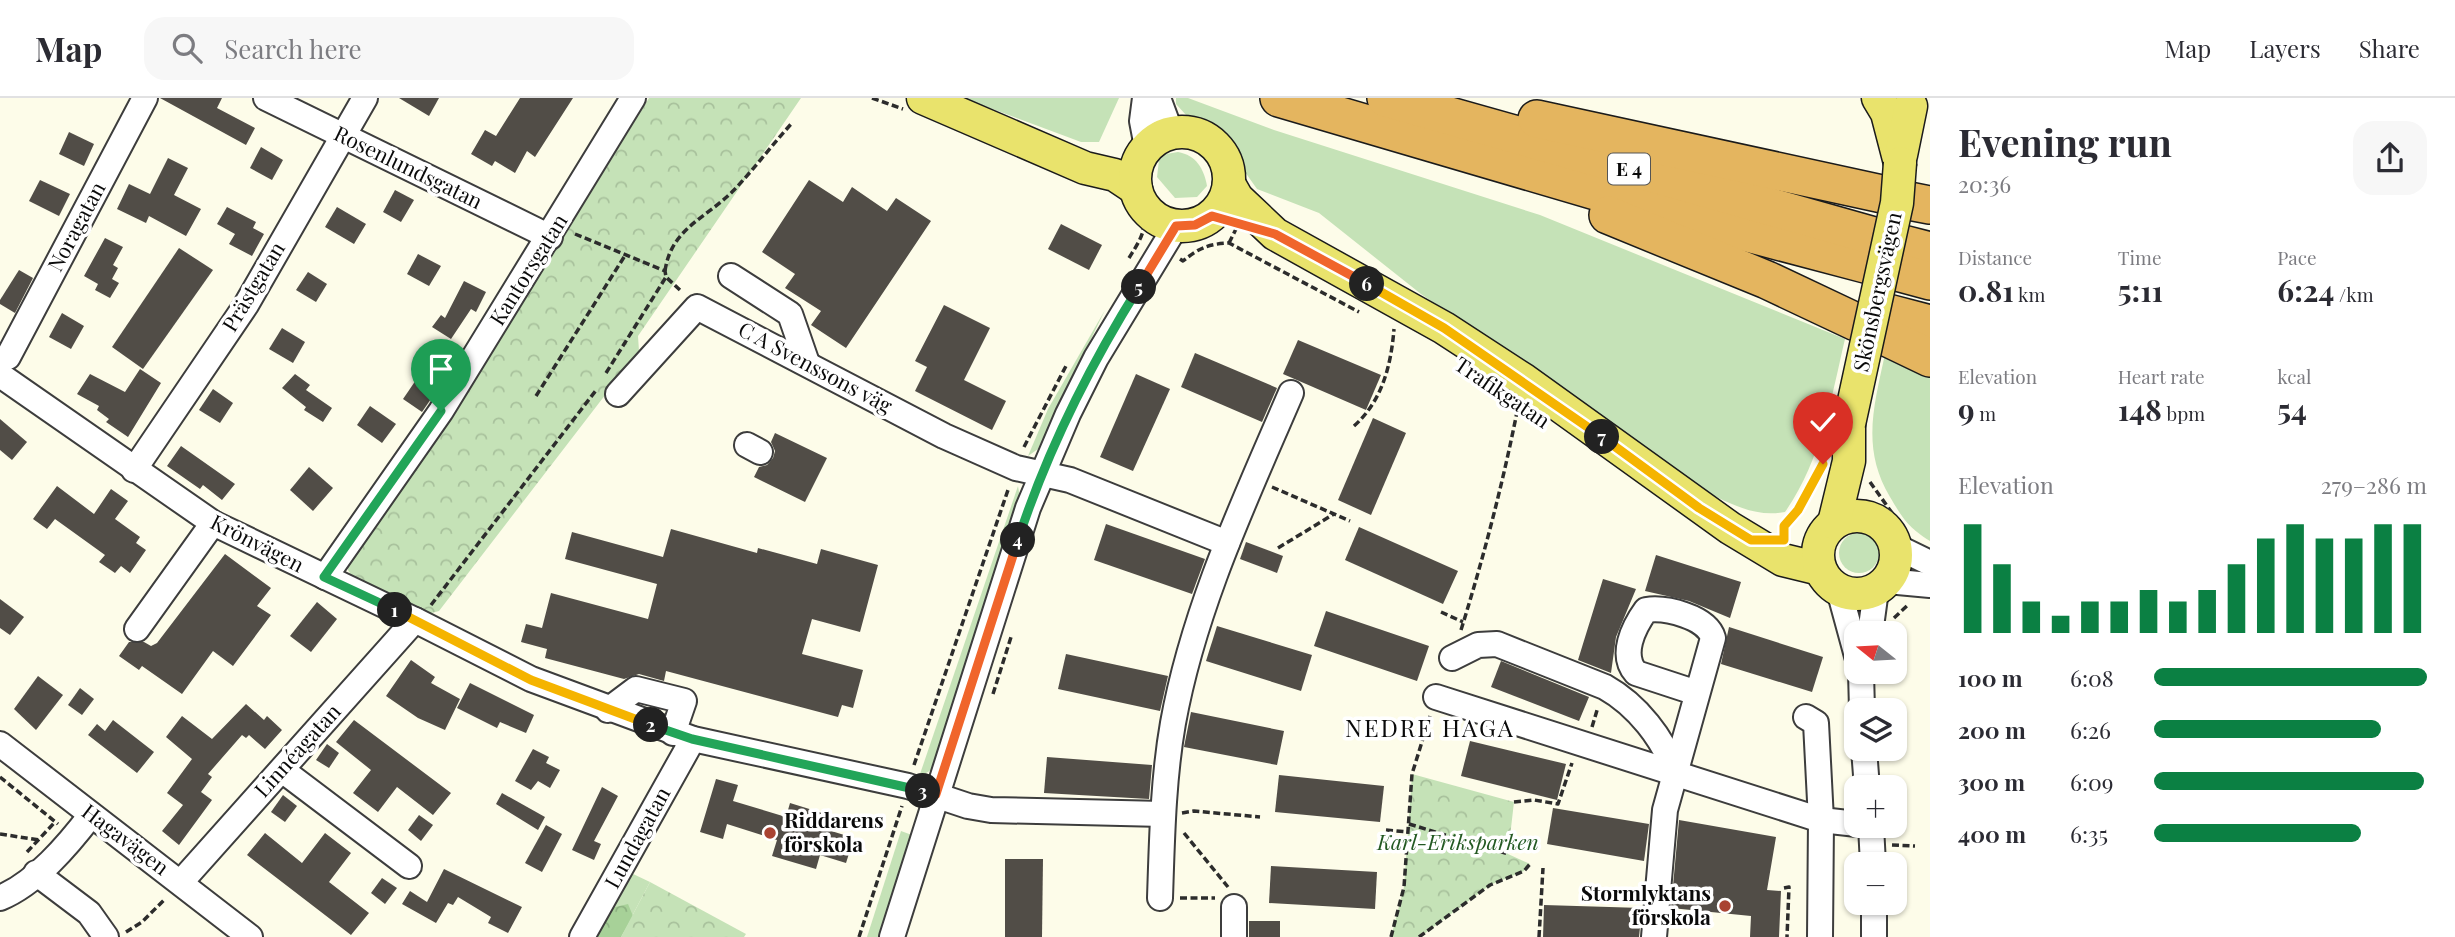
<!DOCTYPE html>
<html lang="en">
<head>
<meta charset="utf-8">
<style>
  body { margin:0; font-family:"Playfair Display",serif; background:#f7f7f7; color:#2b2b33; height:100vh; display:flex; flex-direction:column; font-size:26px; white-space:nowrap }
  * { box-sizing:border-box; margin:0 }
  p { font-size:23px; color:#7c7c81 }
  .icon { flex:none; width:38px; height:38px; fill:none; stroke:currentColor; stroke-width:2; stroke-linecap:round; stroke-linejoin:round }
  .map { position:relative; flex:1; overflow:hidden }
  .details { display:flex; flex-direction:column; background:#fff; width:525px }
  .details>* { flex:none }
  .needle { width:46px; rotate:288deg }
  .buttons { position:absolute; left:1844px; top:523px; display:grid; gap:14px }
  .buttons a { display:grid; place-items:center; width:63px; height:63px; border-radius:14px; background:#fff; box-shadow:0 2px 5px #0004; font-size:35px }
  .pin { position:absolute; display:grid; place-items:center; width:60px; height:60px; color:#fff; margin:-72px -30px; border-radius:50% 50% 50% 0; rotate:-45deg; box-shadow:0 0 7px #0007 }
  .pin .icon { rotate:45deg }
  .km { position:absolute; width:35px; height:35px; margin:-18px; border-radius:50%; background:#222; color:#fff; font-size:19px; line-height:35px; text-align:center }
  .round { display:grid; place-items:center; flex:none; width:74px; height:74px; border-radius:21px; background:#f7f7f7 }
  .overview { display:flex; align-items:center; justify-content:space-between; height:119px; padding:0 28px }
  h1 { font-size:38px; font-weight:700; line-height:52px }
  .stats { display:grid; grid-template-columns:repeat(3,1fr); gap:10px; height:119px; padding:7px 28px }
  .stats div { display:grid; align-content:center }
  .stats b { font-size:30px; font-weight:700 }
  .stats small { font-size:19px; font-weight:400 }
  .stats p { font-size:19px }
  .chart { height:196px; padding:14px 28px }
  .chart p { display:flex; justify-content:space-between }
  .chart svg { width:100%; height:126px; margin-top:7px; stroke:#0b8043; stroke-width:6 }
  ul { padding:0 28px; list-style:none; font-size:23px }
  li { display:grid; grid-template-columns:112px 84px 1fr; align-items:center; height:52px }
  li i { height:18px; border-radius:9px; background:#0b8043 }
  header { display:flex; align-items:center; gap:42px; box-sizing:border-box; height:98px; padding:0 35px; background:#fff; border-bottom:2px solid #e1e1e2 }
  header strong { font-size:33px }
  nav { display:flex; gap:38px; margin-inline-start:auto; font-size:24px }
  .search { width:490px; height:63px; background:#f7f7f7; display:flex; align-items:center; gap:18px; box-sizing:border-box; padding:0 24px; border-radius:21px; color:#7c7c81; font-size:26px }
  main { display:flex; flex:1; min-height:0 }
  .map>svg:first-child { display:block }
</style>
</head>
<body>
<header>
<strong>Map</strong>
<div class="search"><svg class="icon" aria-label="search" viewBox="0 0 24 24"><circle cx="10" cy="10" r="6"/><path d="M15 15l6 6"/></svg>Search here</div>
<nav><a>Map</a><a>Layers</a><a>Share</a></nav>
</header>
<main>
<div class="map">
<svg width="1930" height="839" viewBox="0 0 1930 839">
  <defs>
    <pattern id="forest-crowns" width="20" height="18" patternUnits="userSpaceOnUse" patternTransform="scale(1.75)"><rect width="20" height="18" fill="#a7d198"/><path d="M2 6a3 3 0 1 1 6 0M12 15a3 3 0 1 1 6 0" fill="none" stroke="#8eb282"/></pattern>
    <pattern id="park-crowns" width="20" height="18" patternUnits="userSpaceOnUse" patternTransform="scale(1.75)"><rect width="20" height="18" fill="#c5e2b7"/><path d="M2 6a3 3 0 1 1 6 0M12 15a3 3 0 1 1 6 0" fill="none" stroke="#a8c19c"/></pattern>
  </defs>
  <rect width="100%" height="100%" fill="#fdfce9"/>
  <!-- grass -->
  <g fill="#c5e2b7">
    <path d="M963,0H1119L1099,44H1081Z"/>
    <path d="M1176,0H1188L1274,32L1540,117L1845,241C1831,301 1821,363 1785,414C1753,420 1728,404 1700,391L1421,196L1319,115L1257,91L1245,74L1236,52L1222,35L1186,17L1176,6Z"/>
    <path d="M1178,54C1196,57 1204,71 1207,88L1197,99L1175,100L1157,79L1159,62L1166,56Z"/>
    <path d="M1105,212L1038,351L1028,358L1048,311Z"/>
    <path d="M1885,256L1930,276V443C1908,429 1903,421 1890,399C1861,350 1874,308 1885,256Z"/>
    <path d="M1018,388L1020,400L933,671L919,679Z"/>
    <circle cx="1859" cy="455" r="20"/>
    <path d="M901,733L912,737L879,839H867Z"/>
    <path d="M631,775L650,784L621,839H596Z"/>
  </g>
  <!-- forest -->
  <path fill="url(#forest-crowns)" d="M628,806L633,818L621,839H596L611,810Z"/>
  <!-- park -->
  <g fill="url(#park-crowns)">
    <path d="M649,0H801L638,238L639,253L439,513L428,516L354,482L348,472V458L547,159L558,148Z"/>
    <path d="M1412,676L1514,704L1508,756L1530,766L1524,773L1490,787L1420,839H1391L1404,789Z"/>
    <path d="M650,784L746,836L744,839H621Z"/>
  </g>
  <!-- building -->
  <g fill="#514d47">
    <path d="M160,0H222L217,10L255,30L246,47Z"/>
    <path d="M399,0H439L429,18Z"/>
    <path d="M520,0H573L535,59L527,53L515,75L495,63L492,68L471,56L485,32L496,38Z"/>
    <path d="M69,34L94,46L84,68L59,56Z"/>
    <path d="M261,49L283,62L272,82L250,70Z"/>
    <path d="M168,60L188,70L174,97L201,111L186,138L149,118L146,125L117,111L129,86L150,96Z"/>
    <path d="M40,82L70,96L59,118L29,103Z"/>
    <path d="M809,82L843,104L852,89L887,113L896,100L931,123L846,250L811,227L821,213L785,190L795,176L762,154Z"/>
    <path d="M395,92L414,102L401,124L383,114Z"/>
    <path d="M227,109L256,124L253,130L264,136L252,158L229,146L235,136L217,126Z"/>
    <path d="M337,109L366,126L354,146L325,129Z"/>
    <path d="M1061,126L1102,147L1089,172L1048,151Z"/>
    <path d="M105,140L123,149L113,167L118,170L112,181L119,185L110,200L95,192L98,186L84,178Z"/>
    <path d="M179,150L213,172L143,271L112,249Z"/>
    <path d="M418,156L441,168L429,188L407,176Z"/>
    <path d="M19,172L33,180L15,215L0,206V202Z"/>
    <path d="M308,174L327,186L316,204L296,192Z"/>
    <path d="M464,183L486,194L476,214L471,211L451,241L432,229L441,217L445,220Z"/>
    <path d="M944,207L990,230L964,282L1006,303L992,332L915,293L927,269L915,263Z"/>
    <path d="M62,215L84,228L71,251L49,239Z"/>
    <path d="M282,230L305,244L293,265L269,251Z"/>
    <path d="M1298,242L1381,277L1366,312L1283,276Z"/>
    <path d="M1195,255L1277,290L1262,324L1181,289Z"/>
    <path d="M140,271L161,285L128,339L106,324L109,321L97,312L99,308L77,296L90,276L125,294Z"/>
    <path d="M295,276L310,287L306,292L332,310L323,324L304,312L306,309L282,290Z"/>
    <path d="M1136,276L1170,291L1133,373L1100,359Z"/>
    <path d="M416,282L435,295L422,314L403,301Z"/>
    <path d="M213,291L233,305L220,325L199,312Z"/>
    <path d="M370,308L396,326L382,345L357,327Z"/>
    <path d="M1373,320L1406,335L1371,417L1338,402Z"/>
    <path d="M0,321L27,344L12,362L0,352Z"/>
    <path d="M775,335L827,360L805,404L754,379L759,369L767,367L773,360L775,353L771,344Z"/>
    <path d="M181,348L235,386L222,402L203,387L200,391L167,368Z"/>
    <path d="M309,369L333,390L313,413L290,392Z"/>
    <path d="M57,388L94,416L111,391L128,403L115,421L140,439L136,445L146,452L130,475L121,468L115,475L99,464L105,457L55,421L47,431L33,421Z"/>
    <path d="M1106,426L1205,461L1192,496L1094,462Z"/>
    <path d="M1359,429L1458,473L1443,506L1345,462Z"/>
    <path d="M671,431L757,455L758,450L817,466L821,451L878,467L860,534L812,521L802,556L863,572L853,610L842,607L838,619L666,573L664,583L639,576L624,581L545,560L547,551L521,544L526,526L542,530L551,495L648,521L657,486L565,461L572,434L663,459Z"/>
    <path d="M1246,444L1283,458L1277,475L1240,461Z"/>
    <path d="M225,456L271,490L257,508L271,517L233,568L213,553L182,596L142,568L139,572L119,558L129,544H144L151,548L157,545Z"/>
    <path d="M1656,457L1741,484L1730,520L1689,503L1645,493Z"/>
    <path d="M1603,481L1636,491L1616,539L1611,575L1578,562Z"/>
    <path d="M0,501L24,519L10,537L0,530Z"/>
    <path d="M317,504L337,521L311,554L290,538Z"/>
    <path d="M1326,513L1429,548L1417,583L1314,548Z"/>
    <path d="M1217,528L1312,557L1301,593L1206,563Z"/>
    <path d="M1729,529L1823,559L1812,594L1721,566Z"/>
    <path d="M1066,556L1168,578L1160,613L1058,591Z"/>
    <path d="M411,562L435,579L431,585L460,601L445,632L418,620L386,598Z"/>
    <path d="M1501,563L1589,599L1579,623L1491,589Z"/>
    <path d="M38,578L63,597L36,632L14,611Z"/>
    <path d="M470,585L534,617L526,635L500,624L497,630L457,610Z"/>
    <path d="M80,590L94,601L82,617L68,607Z"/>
    <path d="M246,606L264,622L267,618L282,632L265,651L249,637L246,640L242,637L208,676L212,679L201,694L212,702L179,747L162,733L183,707L167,695L192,661L166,639L182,618L212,641Z"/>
    <path d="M1191,614L1284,633L1277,667L1184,649Z"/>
    <path d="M113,622L154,654L137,675L88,637L97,626L105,633Z"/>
    <path d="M354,622L451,695L433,717L397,689L378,714L353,695L371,672L336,644Z"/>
    <path d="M1470,643L1566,666L1557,702L1461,678Z"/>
    <path d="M327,646L339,655L329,670L316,662Z"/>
    <path d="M533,651L549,659L546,665L560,672L550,690L538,683L531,692L515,683Z"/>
    <path d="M1047,659L1152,667L1149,701L1044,695Z"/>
    <path d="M1279,677L1384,688L1380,724L1275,714Z"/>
    <path d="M716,681L738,687L733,703L786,719L790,705L832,718L828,732L854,740L846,765L820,757L816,771L772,758L777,742L727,726L723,741L700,734Z"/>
    <path d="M602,689L618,698L594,743L601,746L594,762L572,752Z"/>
    <path d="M502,695L545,719L538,732L496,706Z"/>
    <path d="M283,697L297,708L285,724L271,714Z"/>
    <path d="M1553,710L1649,726L1644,763L1547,746Z"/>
    <path d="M419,717L433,727L421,743L408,732Z"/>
    <path d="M1679,722L1776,739L1767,792L1781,793L1779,839H1750L1751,818L1671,810Z"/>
    <path d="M546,727L562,736L542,774L525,765Z"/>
    <path d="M265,735L302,765L325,735L351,755L329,784L369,815L351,837L247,757Z"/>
    <path d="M1005,761H1043L1042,839H1005Z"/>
    <path d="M1271,768L1377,774L1375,811L1269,805Z"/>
    <path d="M444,771L522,809L508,835L488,825L491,819L458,799L453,807L448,805L436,825L402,806L410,793L427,804Z"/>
    <path d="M382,780L397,790L385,806L371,795Z"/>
    <path d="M1544,807L1642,810L1639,839H1543Z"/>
    <rect x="1249" y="823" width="31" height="16"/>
  </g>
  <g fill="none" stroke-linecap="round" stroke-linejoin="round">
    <!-- minor casing -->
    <g stroke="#3d3d3d" stroke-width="28">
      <g id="minor">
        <path d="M266,0L550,139"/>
        <path d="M1145,0L1142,23L1147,49"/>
        <path d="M1158,0L1171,35"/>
        <path d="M731,178L790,216L807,265"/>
        <path d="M8,259L145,0"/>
        <path d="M0,277L213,425L415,522L531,581L693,641L908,688L968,708L991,712L1163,716"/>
        <path d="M618,296L697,209L944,338L1016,370L1070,382L1227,445"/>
        <path d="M747,347L760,354"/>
        <path d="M134,372L246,207L365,0"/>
        <path d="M1895,448L1930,465"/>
        <path d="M325,479L441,313L633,0"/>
        <path d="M1887,483L1930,487"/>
        <path d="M1839,492L1857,558"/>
        <path d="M137,531L213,425"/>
        <path d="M1870,536L1876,492"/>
        <path d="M1452,560L1478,547L1497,546L1605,589C1637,607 1664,641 1675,675"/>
        <path d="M1861,574L1862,612"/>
        <path d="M1436,599L1821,722L1857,726"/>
        <path d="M608,612L636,591L684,603L673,635"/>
        <path d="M1806,619L1816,625L1821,722L1820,839"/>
        <path d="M0,646L250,839"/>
        <path d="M1864,651L1867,690"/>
        <path d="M282,672L409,768"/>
        <path d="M1871,728L1873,766"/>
        <path d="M36,775L89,815L106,839"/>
        <path d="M181,784L415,522"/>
        <path d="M0,800C36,785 68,747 91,717"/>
        <path d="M1160,800C1162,741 1163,682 1173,625C1194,509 1245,402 1291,295"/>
        <path d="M1874,805V839"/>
        <path d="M582,839L693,641"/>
        <path d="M892,839L1028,410L1068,316L1096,260L1176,128"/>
        <path d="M1234,839V809"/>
        <path d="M1654,839L1665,712L1713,540C1707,519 1666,509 1646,512C1633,530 1620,557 1636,575L1697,595"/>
      </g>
    </g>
    <!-- major casing -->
    <g stroke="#1b1b1b" stroke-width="35">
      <g id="major">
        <path d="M923,0L1085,70L1115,77L1136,91"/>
        <path d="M1878,0L1887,15L1900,65"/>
        <circle cx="1182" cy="81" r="47"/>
        <path d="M1901,57L1911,8"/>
        <path d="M1229,86L1237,100L1275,136L1444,230L1524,282L1730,430L1783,462L1820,471"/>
        <circle cx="1857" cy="457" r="39"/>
        <path d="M1834,425L1849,363V326"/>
      </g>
    </g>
    <!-- highway casing -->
    <g stroke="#1b1b1b" stroke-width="40">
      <g id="highway">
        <path d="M1279,0L1657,111L1869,167"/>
        <path d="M1386,0L1874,138"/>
        <path d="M1537,21L1882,96"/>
        <path d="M1909,103L1930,107"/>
        <path d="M1608,117L1767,182L1856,224"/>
        <path d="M1899,145L1930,153"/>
        <path d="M1893,173L1930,183"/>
        <path d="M1884,214L1930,226"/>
        <path d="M1880,236L1930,260"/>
      </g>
    </g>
    <!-- path -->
    <g stroke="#2c2c2c" stroke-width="3.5" stroke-dasharray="7 3.5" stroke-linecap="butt">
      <path d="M872,0L903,11"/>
      <path d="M1189,26L1215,41L1230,61"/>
      <path d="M575,136L665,173L666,179L682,194"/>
      <path d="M1229,145L1236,131"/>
      <path d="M1129,160C1138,145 1150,130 1140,113"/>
      <path d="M1180,161L1183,163C1199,150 1208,146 1229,145L1359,214"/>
      <path d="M665,173C671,130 707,120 734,92C754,71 772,47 792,25"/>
      <path d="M606,275L666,179"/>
      <path d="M536,298L626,156"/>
      <path d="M1354,328C1382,303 1391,268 1394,231"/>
      <path d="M1024,349L1067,266"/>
      <path d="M1870,384L1902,429"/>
      <path d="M1272,389L1350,423"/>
      <path d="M1784,436V428L1798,412L1821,371"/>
      <path d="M1278,450L1334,416"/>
      <path d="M431,507L597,291"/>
      <path d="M1441,514L1463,524"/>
      <path d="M1894,520L1909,506"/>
      <path d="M1461,532C1484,458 1503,385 1518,309"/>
      <path d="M993,596L1012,536"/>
      <path d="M1592,629L1598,609"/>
      <path d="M914,667L1009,389"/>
      <path d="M0,679L58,726"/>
      <path d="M1514,704L1534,702L1558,706L1572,665"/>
      <path d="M1182,715L1194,713L1260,719"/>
      <path d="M1409,726L1508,756"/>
      <path d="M1386,732L1408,734"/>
      <path d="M1184,735L1228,789"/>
      <path d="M0,736L39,742"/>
      <path d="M1892,747L1915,748"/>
      <path d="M27,754L55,724"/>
      <path d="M1784,790L1789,789L1787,839"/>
      <path d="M1180,800H1215"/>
      <path d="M126,834L142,824L165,801"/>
      <path d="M859,839L902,708"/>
      <path d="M1391,839L1404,789L1412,676L1430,618"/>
      <path d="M1419,839L1490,787L1524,773L1530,766"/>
      <path d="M1539,839L1543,770"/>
    </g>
    <!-- minor -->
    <use href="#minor" stroke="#fff" stroke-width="24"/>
    <!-- major -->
    <use href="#major" stroke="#e9e36c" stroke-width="32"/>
    <!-- highway -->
    <use href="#highway" stroke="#e4b55f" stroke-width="37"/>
    <!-- major-bridge casing -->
    <g stroke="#1b1b1b" stroke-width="35" stroke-linecap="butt">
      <path id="major-bridge" d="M1849,326L1897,105L1900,65"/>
    </g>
    <!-- major-bridge -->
    <use href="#major-bridge" stroke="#e9e36c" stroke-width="32"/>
  </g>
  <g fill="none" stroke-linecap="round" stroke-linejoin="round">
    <!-- split-1 casing -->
    <g stroke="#fff" stroke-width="14">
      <path id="split-1" d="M395,512L324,479L441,313"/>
    </g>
    <!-- split-2 casing -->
    <g stroke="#fff" stroke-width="14">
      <path id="split-2" d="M395,512L531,582L651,627"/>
    </g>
    <!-- split-3 casing -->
    <g stroke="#fff" stroke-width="14">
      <path id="split-3" d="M651,627L692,641L923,693"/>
    </g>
    <!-- split-4 casing -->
    <g stroke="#fff" stroke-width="14">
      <path id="split-4" d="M923,693L936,696L1018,442"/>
    </g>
    <!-- split-5 casing -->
    <g stroke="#fff" stroke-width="14">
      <path id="split-5" d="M1018,442C1047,353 1089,269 1139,189"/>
    </g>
    <!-- split-6 casing -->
    <g stroke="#fff" stroke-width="14">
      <path id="split-6" d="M1139,189L1176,128L1195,127L1212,118L1275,136L1367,186"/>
    </g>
    <!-- split-7 casing -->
    <g stroke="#fff" stroke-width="14">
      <path id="split-7" d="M1367,186L1444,230L1602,339"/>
    </g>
    <!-- split-8 casing -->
    <g stroke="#fff" stroke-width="14">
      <path id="split-8" d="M1602,339L1699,410L1751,442H1784V428L1798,412L1823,366"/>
    </g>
    <!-- split-1 -->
    <use href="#split-1" stroke="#22a559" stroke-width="9"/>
    <!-- split-2 -->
    <use href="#split-2" stroke="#f5b400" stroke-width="9"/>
    <!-- split-3 -->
    <use href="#split-3" stroke="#22a559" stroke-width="9"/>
    <!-- split-4 -->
    <use href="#split-4" stroke="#f0652b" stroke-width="9"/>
    <!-- split-5 -->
    <use href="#split-5" stroke="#22a559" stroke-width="9"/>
    <!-- split-6 -->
    <use href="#split-6" stroke="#f0652b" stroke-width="9"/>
    <!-- split-7 -->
    <use href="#split-7" stroke="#f5b400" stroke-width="9"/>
    <!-- split-8 -->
    <use href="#split-8" stroke="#f5b400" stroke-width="9"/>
  </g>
  <!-- markers -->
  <g fill="#a94332" stroke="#fff" stroke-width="2.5">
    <circle cx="770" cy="735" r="7"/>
    <circle cx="1725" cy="808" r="7"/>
  </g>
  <g text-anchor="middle" stroke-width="7" stroke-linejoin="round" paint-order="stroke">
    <!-- shield labels -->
    <rect fill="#fff" stroke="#545454" stroke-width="2" x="1608" y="55.5" width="42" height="31" rx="5"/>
    <g font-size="19" font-weight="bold" fill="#0a0a0a">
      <text x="1629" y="78">E 4</text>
    </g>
    <!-- street labels -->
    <g font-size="21" fill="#0a0a0a" stroke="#fff">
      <text transform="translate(408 70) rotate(26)" y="7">Rosenlundsgatan</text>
      <text transform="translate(77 129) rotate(-62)" y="7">Noragatan</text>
      <text transform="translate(529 172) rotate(-58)" y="7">Kantorsgatan</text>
      <text transform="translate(254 189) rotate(-59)" y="7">Prästgatan</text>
      <text transform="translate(1878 194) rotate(-78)" y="7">Skönsbergsvägen</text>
      <text transform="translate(815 270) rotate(28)" y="7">C A Svenssons väg</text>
      <text transform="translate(1502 295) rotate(34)" y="7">Trafikgatan</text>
      <text transform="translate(257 446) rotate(27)" y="7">Krönvägen</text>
      <text transform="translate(298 653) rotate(-48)" y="7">Linnéagatan</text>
      <text transform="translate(638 740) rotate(-61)" y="7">Lundagatan</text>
      <text transform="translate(125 742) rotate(37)" y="7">Hagavägen</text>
    </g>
    <!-- poi labels -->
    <g font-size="21" font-weight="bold" fill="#0a0a0a" stroke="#fff" text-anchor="start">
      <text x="784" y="730">Riddarens<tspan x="784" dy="24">förskola</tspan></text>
      <text x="1711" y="803" text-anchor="end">Stormlyktans<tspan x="1711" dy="24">förskola</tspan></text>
    </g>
    <!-- park labels -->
    <g font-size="21" font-style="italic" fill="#235922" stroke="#fff">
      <text x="1458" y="752">Karl-Eriksparken</text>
    </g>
    <!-- quarter labels -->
    <g font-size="24" letter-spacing="2" fill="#0a0a0a" stroke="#fff">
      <text x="1430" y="639">NEDRE HAGA</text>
    </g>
  </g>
</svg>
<div class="buttons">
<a><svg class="needle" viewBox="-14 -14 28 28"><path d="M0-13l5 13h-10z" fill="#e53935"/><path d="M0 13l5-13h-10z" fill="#7c7c81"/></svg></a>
<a><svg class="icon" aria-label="layers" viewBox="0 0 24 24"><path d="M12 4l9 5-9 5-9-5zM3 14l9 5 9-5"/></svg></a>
<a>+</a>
<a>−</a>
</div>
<div class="pin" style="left:441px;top:313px;background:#1e9e55"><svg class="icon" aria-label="arrive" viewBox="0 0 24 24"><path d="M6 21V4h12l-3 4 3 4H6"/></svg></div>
<div class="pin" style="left:1823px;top:366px;background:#d93025"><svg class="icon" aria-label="check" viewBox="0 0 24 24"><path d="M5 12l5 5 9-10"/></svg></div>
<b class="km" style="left:395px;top:512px">1</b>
<b class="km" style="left:651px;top:627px">2</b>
<b class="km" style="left:923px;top:693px">3</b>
<b class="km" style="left:1018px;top:442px">4</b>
<b class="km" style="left:1139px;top:189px">5</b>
<b class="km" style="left:1367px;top:186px">6</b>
<b class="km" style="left:1602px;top:339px">7</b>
</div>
<section class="details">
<div class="overview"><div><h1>Evening run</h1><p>20:36</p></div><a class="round"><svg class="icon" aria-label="share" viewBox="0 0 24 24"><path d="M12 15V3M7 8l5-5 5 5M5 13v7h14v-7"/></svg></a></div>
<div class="stats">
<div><p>Distance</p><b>0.81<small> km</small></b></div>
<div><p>Time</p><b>5:11</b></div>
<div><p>Pace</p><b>6:24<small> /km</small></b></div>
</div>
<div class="stats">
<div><p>Elevation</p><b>9<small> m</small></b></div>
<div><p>Heart rate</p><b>148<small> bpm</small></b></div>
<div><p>kcal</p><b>54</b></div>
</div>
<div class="chart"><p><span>Elevation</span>279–286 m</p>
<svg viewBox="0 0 160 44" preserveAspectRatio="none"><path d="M5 44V6M15 44V20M25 44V33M35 44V38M45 44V33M55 44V33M65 44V29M75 44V33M85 44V29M95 44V20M105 44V11M115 44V6M125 44V11M135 44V11M145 44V6M155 44V6"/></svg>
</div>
<ul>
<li><b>100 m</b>6:08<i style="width:100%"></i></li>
<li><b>200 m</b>6:26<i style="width:83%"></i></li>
<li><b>300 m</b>6:09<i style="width:99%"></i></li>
<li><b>400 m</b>6:35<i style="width:76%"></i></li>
</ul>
</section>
</main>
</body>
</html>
